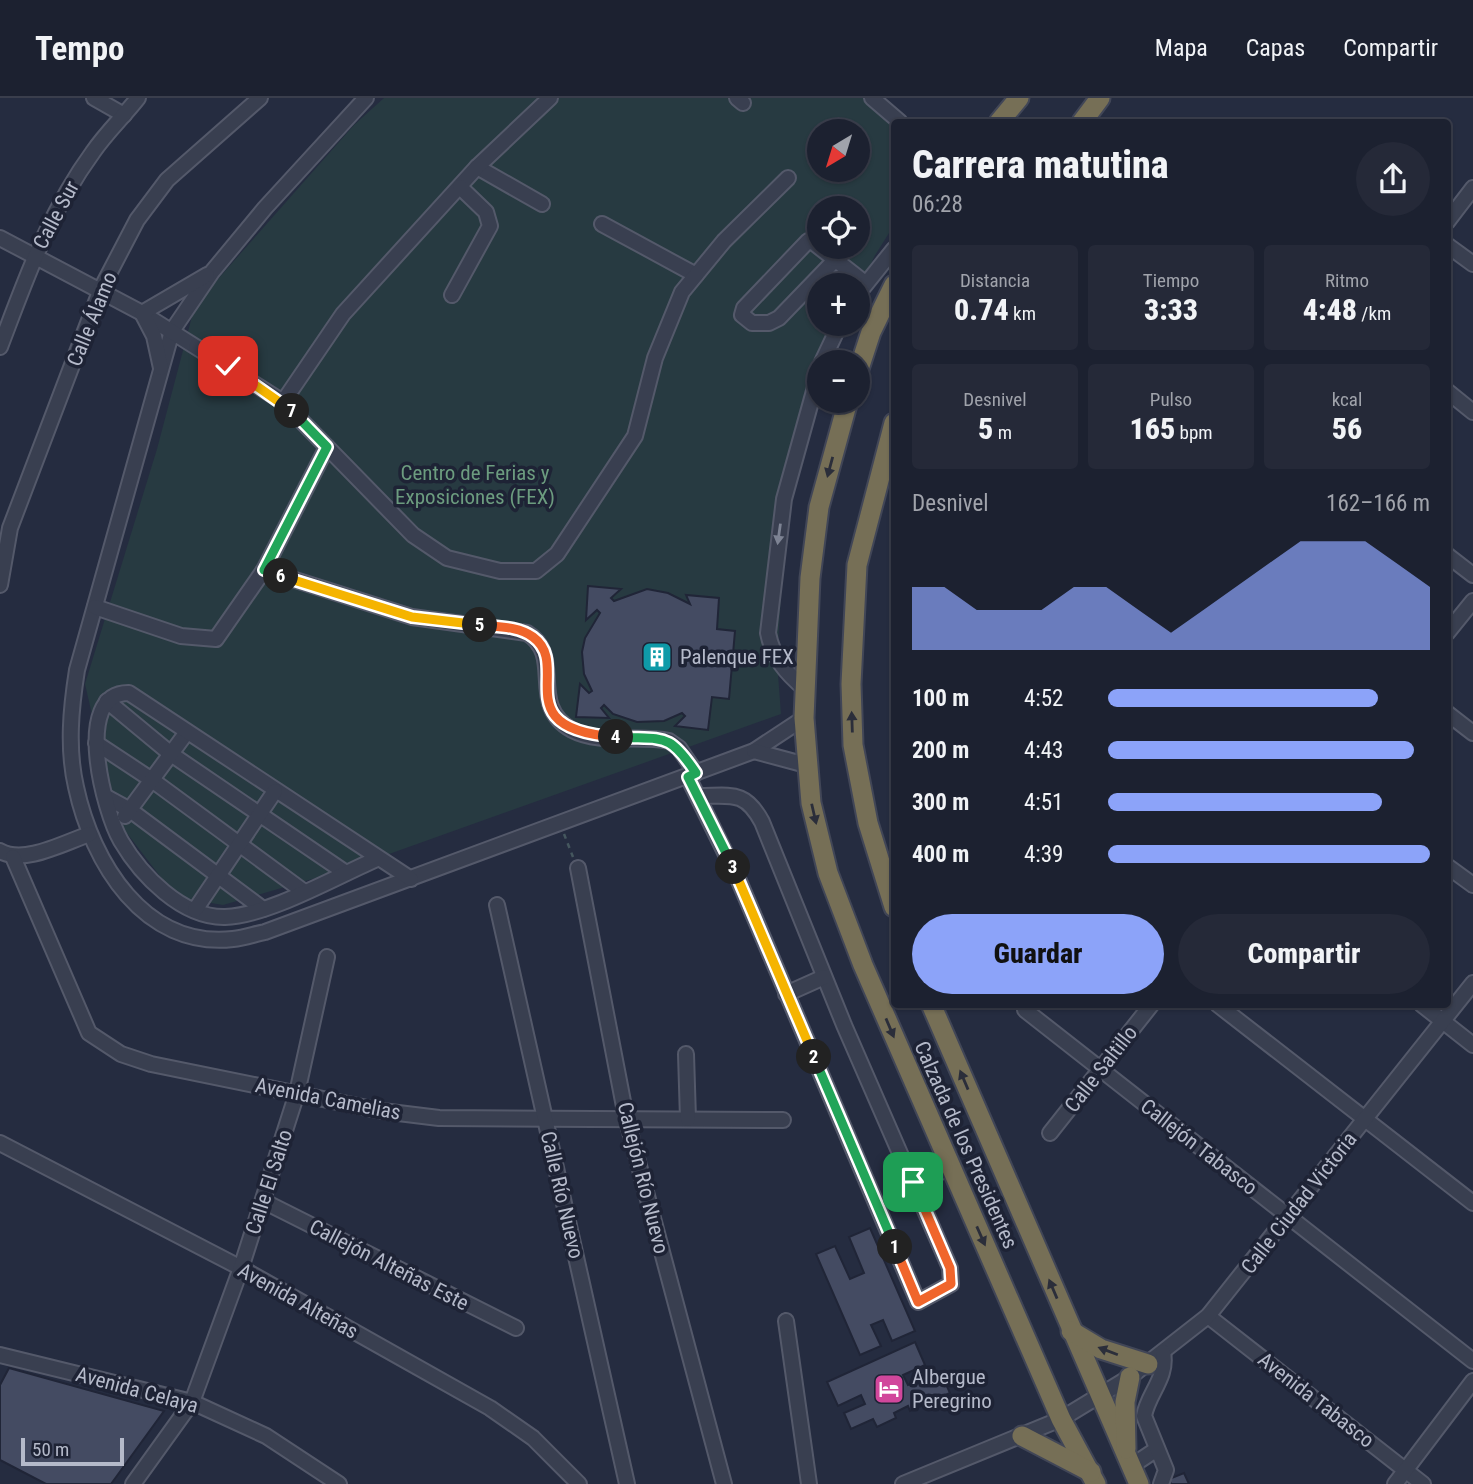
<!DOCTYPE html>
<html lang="es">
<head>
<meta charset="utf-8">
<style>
  body { margin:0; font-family:"Roboto Condensed",sans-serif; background:#252938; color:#f1f3f6; height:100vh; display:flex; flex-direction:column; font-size:26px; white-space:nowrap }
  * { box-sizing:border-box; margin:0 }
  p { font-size:23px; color:#a0a3ab }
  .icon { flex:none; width:38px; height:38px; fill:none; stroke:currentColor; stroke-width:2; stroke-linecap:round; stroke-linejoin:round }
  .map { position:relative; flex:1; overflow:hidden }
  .sheet { position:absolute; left:891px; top:21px; width:560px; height:889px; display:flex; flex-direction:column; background:#1c2130; border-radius:7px; box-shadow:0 2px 5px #0004,0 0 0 2px #3a3e4c }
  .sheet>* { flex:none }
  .needle { width:46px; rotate:218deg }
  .tools { position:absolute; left:807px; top:21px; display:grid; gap:14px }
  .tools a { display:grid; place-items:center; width:63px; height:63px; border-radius:50%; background:#1c2130; box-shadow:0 2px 5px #0004,0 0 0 2px #3a3e4c; font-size:35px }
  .scale { position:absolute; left:21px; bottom:18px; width:103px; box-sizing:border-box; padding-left:7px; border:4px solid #b5baca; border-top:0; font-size:19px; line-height:24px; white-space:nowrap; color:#b5baca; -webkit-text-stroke:5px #1e2335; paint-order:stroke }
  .pin { position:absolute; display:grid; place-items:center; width:60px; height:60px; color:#fff; margin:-30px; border-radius:14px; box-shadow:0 4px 10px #0006 }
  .km { position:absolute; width:35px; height:35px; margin:-18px; border-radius:50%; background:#222; color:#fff; font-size:19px; line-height:35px; text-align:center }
  .round { display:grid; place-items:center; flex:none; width:74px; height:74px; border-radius:37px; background:#252938 }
  .overview { display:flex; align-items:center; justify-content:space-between; height:119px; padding:0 21px }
  h1 { font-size:38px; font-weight:800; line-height:52px }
  .stats { display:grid; grid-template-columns:repeat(3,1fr); gap:10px; height:119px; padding:7px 21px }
  .stats div { display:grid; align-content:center; border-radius:7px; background:#252938; text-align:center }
  .stats b { font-size:30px; font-weight:800 }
  .stats small { font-size:19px; font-weight:400 }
  .stats p { font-size:19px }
  .chart { height:196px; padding:14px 21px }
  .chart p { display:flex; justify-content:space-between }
  .chart svg { width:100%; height:126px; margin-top:7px; fill:#8ca3f9; opacity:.7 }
  .cta { display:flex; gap:14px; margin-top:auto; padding:14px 21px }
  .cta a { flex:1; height:80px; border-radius:42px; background:#8ca3f9; color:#111; font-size:28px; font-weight:800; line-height:80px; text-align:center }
  .cta a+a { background:#252938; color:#f1f3f6 }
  ul { padding:0 21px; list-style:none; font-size:23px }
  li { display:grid; grid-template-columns:112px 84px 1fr; align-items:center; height:52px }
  li i { height:18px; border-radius:9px; background:#8ca3f9 }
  header { display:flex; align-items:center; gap:42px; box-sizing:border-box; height:98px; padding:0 35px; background:#1c2130; border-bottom:2px solid #3a3e4c }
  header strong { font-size:33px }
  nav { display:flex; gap:38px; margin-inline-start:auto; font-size:24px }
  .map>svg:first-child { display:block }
</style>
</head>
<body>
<header>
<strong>Tempo</strong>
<nav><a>Mapa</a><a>Capas</a><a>Compartir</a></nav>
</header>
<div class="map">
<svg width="1473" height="1386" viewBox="0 0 1473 1386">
  <rect width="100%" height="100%" fill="#252c40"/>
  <!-- green -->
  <path fill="#273a41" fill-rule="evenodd" d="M384,0H874L894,24V127L874,159L858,198V187H819V226H845L819,264L805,319L783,465L777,563L781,616L350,770L223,807L176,799L116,721L85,586L157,351L195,207L354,27ZM819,33H858V72H819ZM819,110H858V149H819Z"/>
  <!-- building -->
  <g fill="#444b62" stroke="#202537" stroke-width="2">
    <path d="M588,488L621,491L611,500L614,503L647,491L668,495L690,506L686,497L719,500L717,531L735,533L729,601L712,599L708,632L675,628L685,618L682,615L664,623L637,624L613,616L604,607L601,610L609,620L576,619L580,586L589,595L592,593L584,576L582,554L585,540L600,515L597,512L586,522Z"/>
    <path d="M870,1130L915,1233L892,1243L883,1222L871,1227L881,1248L860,1257L816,1156L835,1148L850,1181L864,1175L849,1139Z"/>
    <path d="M915,1244L925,1267L903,1277L908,1287L940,1273L950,1295L910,1313L908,1308L894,1315L896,1320L877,1329L873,1321L851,1331L844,1315L865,1306L861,1297L838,1308L827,1284Z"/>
    <path d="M9,1270L164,1313L111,1386H46L0,1362V1287Z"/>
    <path d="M1184,1375L1189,1386H1171L1169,1381Z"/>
  </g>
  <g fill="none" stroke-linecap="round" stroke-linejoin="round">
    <!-- minor casing -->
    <g stroke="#54596a" stroke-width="18">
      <g id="minor">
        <path d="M94,0L124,17"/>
        <path d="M366,0L265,110L212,174L172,233L77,572C71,610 67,650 76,689C92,764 144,851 233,841C244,840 255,836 265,834L754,653L804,620"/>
        <path d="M737,0L743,5"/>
        <path d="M872,0L900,24"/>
        <path d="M477,69L542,106"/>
        <path d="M1447,124L1473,90"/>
        <path d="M602,126L696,177"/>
        <path d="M0,140L142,215L283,304L343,216L477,69L550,0"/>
        <path d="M1447,147L1473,166"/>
        <path d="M835,162L779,220L769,225H752L742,217L744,210L808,143L814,145L865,185"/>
        <path d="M858,196L894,151"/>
        <path d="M452,197L490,128L486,114L460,89"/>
        <path d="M0,249C26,181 49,114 93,54C106,35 124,18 138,0"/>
        <path d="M822,264L840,226"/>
        <path d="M161,270L154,238L142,215L207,177"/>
        <path d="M1447,293L1473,314"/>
        <path d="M283,304L413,437L447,460L500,473H536L557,456L635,338L655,260L682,194L724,143L788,80"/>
        <path d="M1447,457L1473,477"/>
        <path d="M264,472L412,519L527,535C565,558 527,607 572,632C600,647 639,636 669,643L679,650L696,675"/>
        <path d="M0,487L10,430L101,191L137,122L167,82L260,0"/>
        <path d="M95,509L181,538L216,541L264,472L327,349"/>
        <path d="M1447,535L1473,503"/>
        <path d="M805,591C786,575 773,560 768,535L784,401L819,275"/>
        <path d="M107,603L171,656L346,775"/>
        <path d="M1447,615L1473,635"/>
        <path d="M96,645L152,682L303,793"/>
        <path d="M754,653L806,667"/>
        <path d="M688,679L739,783L918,1204L951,1186L950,1170L844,927L762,724C745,692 731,698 699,698"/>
        <path d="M106,699L130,712L263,811"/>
        <path d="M125,718L187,634"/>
        <path d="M0,753C25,767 65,744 90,736"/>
        <path d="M13,759L89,935L121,956L151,966L382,1013L439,1020L783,1022"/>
        <path d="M379,760C337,778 268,818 225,819C182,820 141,777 121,743C104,714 72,594 129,595L411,781"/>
        <path d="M1447,768L1473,787"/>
        <path d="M578,770L626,1019L724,1386"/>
        <path d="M497,807L627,1386"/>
        <path d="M195,812L275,693"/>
        <path d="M786,896L824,879"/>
        <path d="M1217,906L1473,1105"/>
        <path d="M1421,906L1473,947"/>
        <path d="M1025,912L1473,1263"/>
        <path d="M686,956L688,1021"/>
        <path d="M1050,1035L1152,906"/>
        <path d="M0,1045L241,1170L490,1310L533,1340L579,1386"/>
        <path d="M913,1084L951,1070"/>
        <path d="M263,1103L516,1230"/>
        <path d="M1208,1218L1423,1386"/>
        <path d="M786,1223L809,1386"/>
        <path d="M0,1257L192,1304L266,1338L339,1386"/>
        <path d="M1130,1369L1157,1351"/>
        <path d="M133,1386L192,1304L241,1170L297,995L327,859"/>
        <path d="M903,1386L1061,1321L1130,1279L1208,1218L1473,885"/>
        <path d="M1161,1386L1166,1372L1144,1318C1148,1295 1168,1280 1163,1254"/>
        <path d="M1395,1386L1473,1283"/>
      </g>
    </g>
    <!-- highway casing -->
    <g stroke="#414657" stroke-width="23">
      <g id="highway">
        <path d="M999,24L1019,0"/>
        <path d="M1082,24L1100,0"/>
        <path d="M858,274L871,234L894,187"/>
        <path d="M848,303L819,409L810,480L804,620L811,705L828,775L863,867L1061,1321L1096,1386"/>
        <path d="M894,325L857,467L851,586L853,647L868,725L894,809"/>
        <path d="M931,906L1139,1386"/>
        <path d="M1071,1233L1101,1251L1148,1266"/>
        <path d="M1022,1338L1091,1374"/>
        <path d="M1126,1351L1125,1304L1130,1279"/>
      </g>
    </g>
    <!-- path -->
    <path stroke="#45575e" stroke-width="2.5" stroke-dasharray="5 5" stroke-linecap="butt" d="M564,736L573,759"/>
    <!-- minor -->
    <use href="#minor" stroke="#393f50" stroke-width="14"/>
    <!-- highway -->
    <use href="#highway" stroke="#766f56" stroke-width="19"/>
  </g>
  <!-- one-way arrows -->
  <defs><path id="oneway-solid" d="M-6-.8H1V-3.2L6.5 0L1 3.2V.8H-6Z" transform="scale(1.75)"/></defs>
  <g fill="#2b2e3a">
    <use href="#oneway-solid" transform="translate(830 369) rotate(105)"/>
    <use href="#oneway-solid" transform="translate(852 624) rotate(-92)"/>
    <use href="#oneway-solid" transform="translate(814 716) rotate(77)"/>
    <use href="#oneway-solid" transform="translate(890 930) rotate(67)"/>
    <use href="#oneway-solid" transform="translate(964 982) rotate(-113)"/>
    <use href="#oneway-solid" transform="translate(981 1138) rotate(66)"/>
    <use href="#oneway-solid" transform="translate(1053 1191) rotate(-113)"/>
    <use href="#oneway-solid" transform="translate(1108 1253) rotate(-159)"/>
  </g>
  <use fill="#7d8393" href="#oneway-solid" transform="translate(779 436) rotate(98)"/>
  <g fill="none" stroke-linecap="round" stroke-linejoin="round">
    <!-- split-1 casing -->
    <g stroke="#fff" stroke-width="14">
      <path id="split-1" d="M895,1149L918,1204L951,1186L950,1170L913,1084"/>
    </g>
    <!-- split-2 casing -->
    <g stroke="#fff" stroke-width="14">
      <path id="split-2" d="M814,959L895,1149"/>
    </g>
    <!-- split-3 casing -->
    <g stroke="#fff" stroke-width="14">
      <path id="split-3" d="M733,769L814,959"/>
    </g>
    <!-- split-4 casing -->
    <g stroke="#fff" stroke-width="14">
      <path id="split-4" d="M616,639C664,642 668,633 696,675L688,679L733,769"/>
    </g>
    <!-- split-5 casing -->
    <g stroke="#fff" stroke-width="14">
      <path id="split-5" d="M480,527C497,529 518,528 533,539C573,568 504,631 616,639"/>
    </g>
    <!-- split-6 casing -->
    <g stroke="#fff" stroke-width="14">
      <path id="split-6" d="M281,478L412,519L480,527"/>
    </g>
    <!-- split-7 casing -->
    <g stroke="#fff" stroke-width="14">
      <path id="split-7" d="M281,478L264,472L327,349L292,313"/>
    </g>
    <!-- split-8 casing -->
    <g stroke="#fff" stroke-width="14">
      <path id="split-8" d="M228,268L292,313"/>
    </g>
    <!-- split-1 -->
    <use href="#split-1" stroke="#f0652b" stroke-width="9"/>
    <!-- split-2 -->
    <use href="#split-2" stroke="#22a559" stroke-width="9"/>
    <!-- split-3 -->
    <use href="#split-3" stroke="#f5b400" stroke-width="9"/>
    <!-- split-4 -->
    <use href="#split-4" stroke="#22a559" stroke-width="9"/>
    <!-- split-5 -->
    <use href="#split-5" stroke="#f0652b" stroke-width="9"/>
    <!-- split-6 -->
    <use href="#split-6" stroke="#f5b400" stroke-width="9"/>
    <!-- split-7 -->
    <use href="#split-7" stroke="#22a559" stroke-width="9"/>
    <!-- split-8 -->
    <use href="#split-8" stroke="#f5b400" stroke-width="9"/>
  </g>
  <!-- icons -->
  <defs>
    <g id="building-square" transform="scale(1.575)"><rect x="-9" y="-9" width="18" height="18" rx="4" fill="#0f9aa8" stroke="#1e2335"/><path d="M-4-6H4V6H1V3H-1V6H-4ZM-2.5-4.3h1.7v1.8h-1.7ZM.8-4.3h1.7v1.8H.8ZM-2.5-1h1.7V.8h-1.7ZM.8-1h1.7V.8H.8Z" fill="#fff"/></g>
    <g id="hotel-square" transform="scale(1.575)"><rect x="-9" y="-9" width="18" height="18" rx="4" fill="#d1479c" stroke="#1e2335"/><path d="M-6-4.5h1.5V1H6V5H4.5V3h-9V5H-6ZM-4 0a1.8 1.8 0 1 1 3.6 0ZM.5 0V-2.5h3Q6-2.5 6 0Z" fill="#fff"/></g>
  </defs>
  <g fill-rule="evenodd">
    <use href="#building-square" x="657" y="559"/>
    <use href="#hotel-square" x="889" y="1291"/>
  </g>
  <g text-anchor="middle" stroke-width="7" stroke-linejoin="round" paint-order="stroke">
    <!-- street labels -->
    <g font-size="21" fill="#b5baca" stroke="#1e2335">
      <text transform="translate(56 117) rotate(-62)" y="7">Calle Sur</text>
      <text transform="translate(92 221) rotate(-68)" y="7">Calle Álamo</text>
      <text transform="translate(1101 971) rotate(-52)" y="7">Calle Saltillo</text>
      <text transform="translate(328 1001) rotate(11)" y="7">Avenida Camelias</text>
      <text transform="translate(966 1047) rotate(66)" y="7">Calzada de los Presidentes</text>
      <text transform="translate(1199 1049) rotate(38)" y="7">Callejón Tabasco</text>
      <text transform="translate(643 1080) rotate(76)" y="7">Callejón Río Nuevo</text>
      <text transform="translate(269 1084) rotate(-72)" y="7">Calle El Salto</text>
      <text transform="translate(562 1097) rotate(77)" y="7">Calle Río Nuevo</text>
      <text transform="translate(1299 1105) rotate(-52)" y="7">Calle Ciudad Victoria</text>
      <text transform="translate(389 1167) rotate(27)" y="7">Callejón Alteñas Este</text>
      <text transform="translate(298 1203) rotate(29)" y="7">Avenida Alteñas</text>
      <text transform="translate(137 1292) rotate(15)" y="7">Avenida Celaya</text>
      <text transform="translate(1316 1302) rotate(38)" y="7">Avenida Tabasco</text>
    </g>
    <!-- park labels -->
    <g font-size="21" fill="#6c9c7f" stroke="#1e2335">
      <text x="475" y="382">Centro de Ferias y<tspan x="475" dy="24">Exposiciones (FEX)</tspan></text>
    </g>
    <!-- poi labels -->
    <g font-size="21" fill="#b5baca" stroke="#1e2335" text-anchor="start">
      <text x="680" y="566">Palenque FEX</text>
      <text x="912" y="1286">Albergue<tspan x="912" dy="24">Peregrino</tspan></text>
    </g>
  </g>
</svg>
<div class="tools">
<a><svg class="needle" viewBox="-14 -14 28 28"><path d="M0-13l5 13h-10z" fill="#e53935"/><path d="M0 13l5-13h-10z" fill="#a0a3ab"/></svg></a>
<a><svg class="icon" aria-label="locate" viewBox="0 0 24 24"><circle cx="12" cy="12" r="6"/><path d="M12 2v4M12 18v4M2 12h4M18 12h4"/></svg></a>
<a>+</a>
<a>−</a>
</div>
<div class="scale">50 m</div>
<div class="pin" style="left:913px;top:1084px;background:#1e9e55"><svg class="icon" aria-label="arrive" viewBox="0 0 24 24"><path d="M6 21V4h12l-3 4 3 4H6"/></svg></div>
<div class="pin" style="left:228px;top:268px;background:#d93025"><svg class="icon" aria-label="check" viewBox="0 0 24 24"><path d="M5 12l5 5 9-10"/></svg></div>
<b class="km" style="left:895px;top:1149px">1</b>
<b class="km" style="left:814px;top:959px">2</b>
<b class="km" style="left:733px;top:769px">3</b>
<b class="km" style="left:616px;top:639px">4</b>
<b class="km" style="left:480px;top:527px">5</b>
<b class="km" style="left:281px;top:478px">6</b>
<b class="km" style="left:292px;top:313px">7</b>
<section class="sheet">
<div class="overview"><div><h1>Carrera matutina</h1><p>06:28</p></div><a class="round"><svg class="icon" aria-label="share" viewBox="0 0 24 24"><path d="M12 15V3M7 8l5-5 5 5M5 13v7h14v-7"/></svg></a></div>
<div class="stats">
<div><p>Distancia</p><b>0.74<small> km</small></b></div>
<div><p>Tiempo</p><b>3:33</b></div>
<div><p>Ritmo</p><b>4:48<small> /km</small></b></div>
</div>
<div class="stats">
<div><p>Desnivel</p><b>5<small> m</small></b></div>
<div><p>Pulso</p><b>165<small> bpm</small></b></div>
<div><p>kcal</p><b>56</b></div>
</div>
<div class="chart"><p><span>Desnivel</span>162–166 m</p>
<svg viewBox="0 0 160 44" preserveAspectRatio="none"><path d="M0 44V22L10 22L20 30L30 30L40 30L50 22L60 22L70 30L80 38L90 30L100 22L110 14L120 6L130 6L140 6L150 14L160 22V44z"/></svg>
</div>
<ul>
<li><b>100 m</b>4:52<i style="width:84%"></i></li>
<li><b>200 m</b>4:43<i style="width:95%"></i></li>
<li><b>300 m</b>4:51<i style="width:85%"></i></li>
<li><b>400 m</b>4:39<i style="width:100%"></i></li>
</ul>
<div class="cta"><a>Guardar</a><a>Compartir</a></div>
</section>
</div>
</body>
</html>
